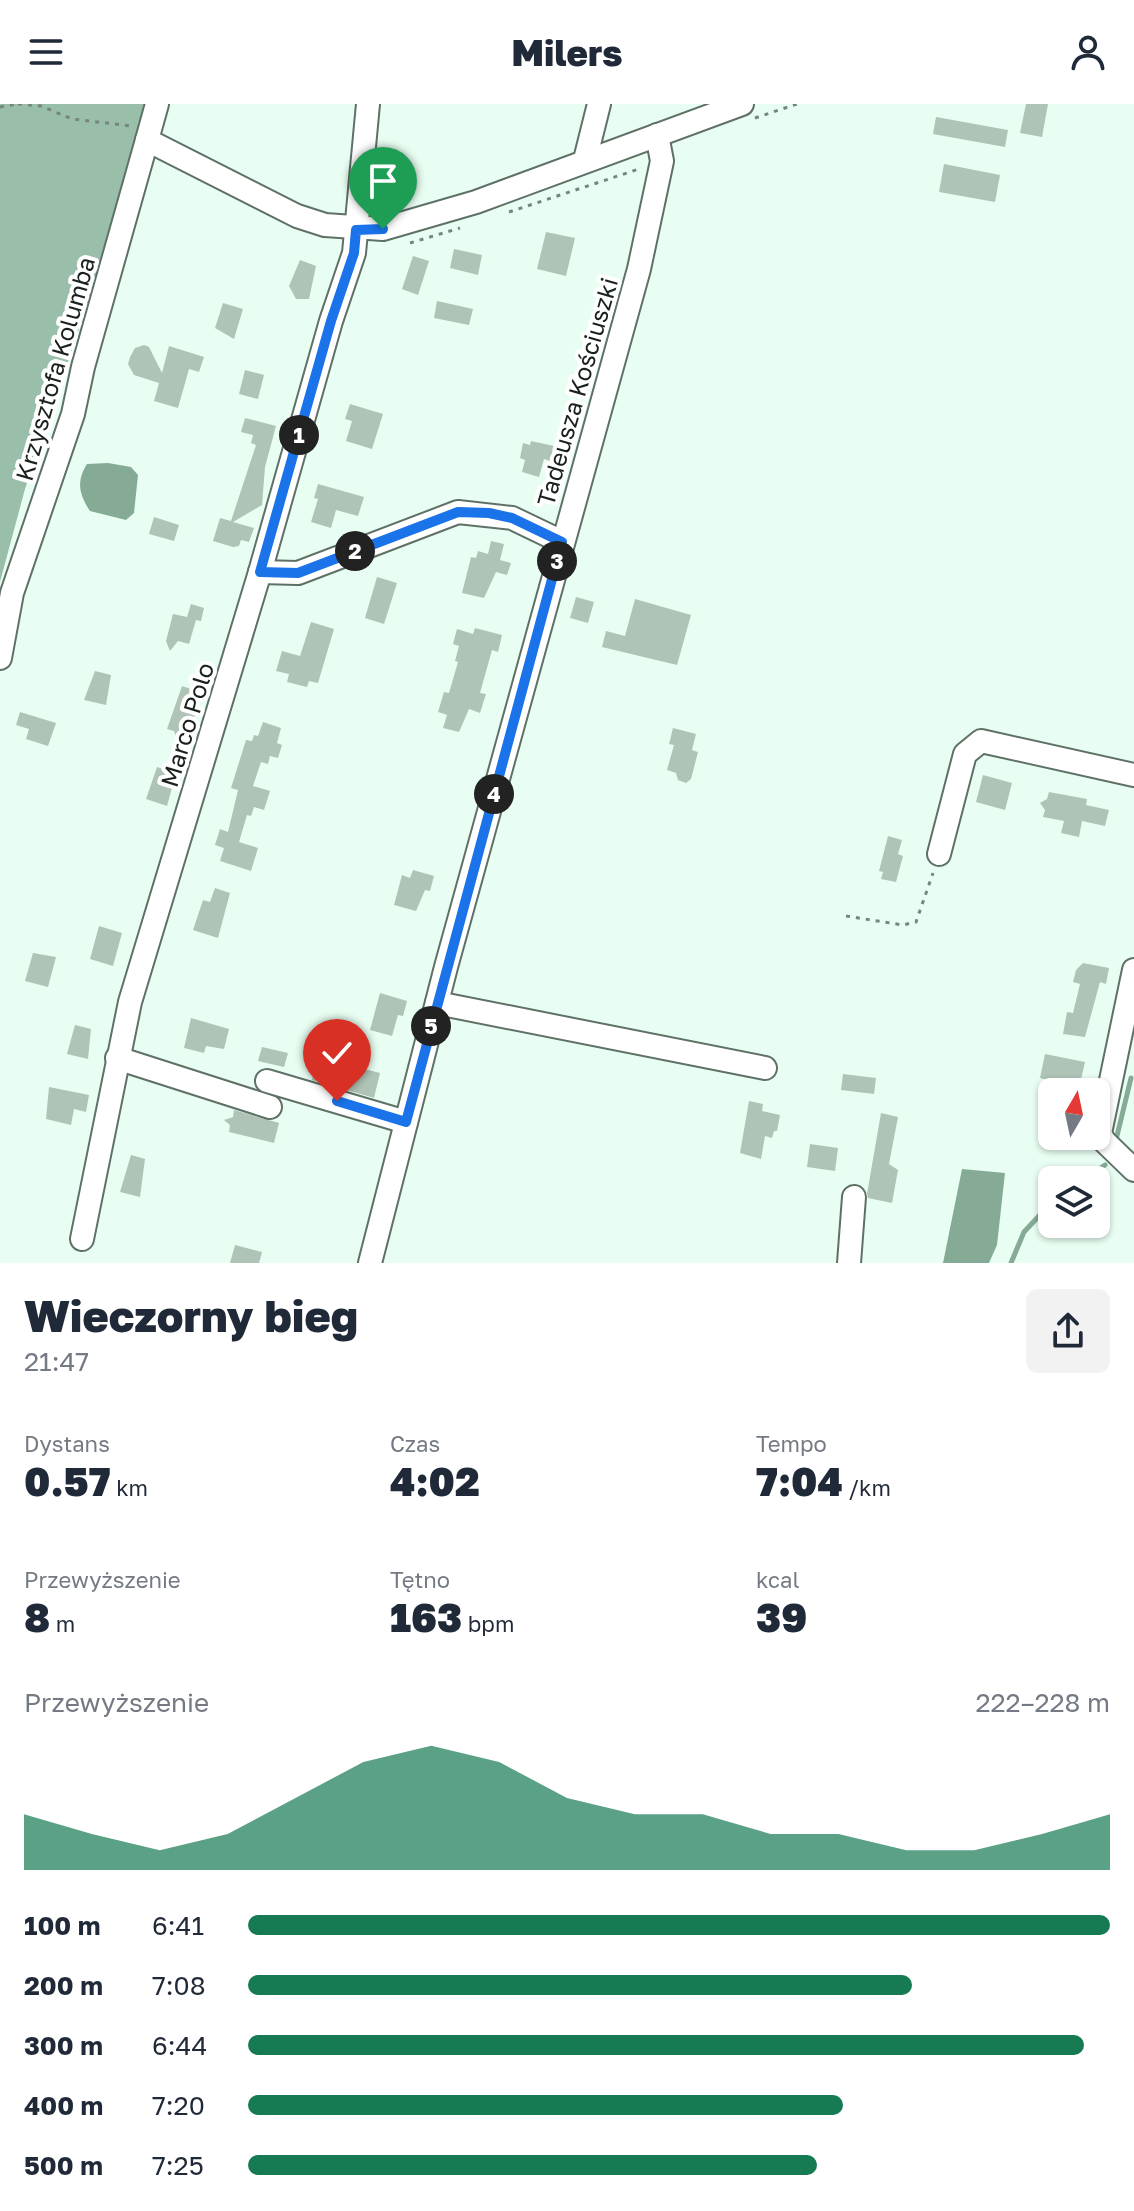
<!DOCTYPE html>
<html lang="pl">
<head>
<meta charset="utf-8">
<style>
  body { margin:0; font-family:"Golos Text",sans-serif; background:#f2f2f3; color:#1f2937; height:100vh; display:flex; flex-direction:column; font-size:30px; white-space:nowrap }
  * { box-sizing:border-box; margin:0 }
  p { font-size:26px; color:#747a83 }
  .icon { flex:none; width:44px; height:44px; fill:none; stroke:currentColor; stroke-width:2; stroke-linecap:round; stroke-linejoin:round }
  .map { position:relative; height:1159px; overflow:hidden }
  .details { display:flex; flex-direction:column; background:#fff; flex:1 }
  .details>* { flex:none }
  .needle { width:52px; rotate:9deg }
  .controls { position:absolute; left:1038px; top:974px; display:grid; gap:16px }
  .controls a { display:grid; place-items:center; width:72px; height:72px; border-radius:12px; background:#fff; box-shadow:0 2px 6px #0004; font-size:40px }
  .pin { position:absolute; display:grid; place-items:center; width:68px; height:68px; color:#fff; margin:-82px -34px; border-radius:50% 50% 50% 0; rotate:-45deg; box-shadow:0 0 8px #0007 }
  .pin .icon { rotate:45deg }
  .km { position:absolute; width:40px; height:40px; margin:-20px; border-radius:50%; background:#222; color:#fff; font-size:22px; line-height:40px; text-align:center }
  .round { display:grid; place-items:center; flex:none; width:84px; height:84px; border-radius:12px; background:#f2f2f3 }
  .headline { display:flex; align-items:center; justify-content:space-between; height:136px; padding:0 24px }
  h1 { font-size:44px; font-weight:800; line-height:60px }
  .metrics { display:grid; grid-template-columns:repeat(3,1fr); gap:12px; height:136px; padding:8px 24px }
  .metrics div { display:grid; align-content:center }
  .metrics b { font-size:40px; font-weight:800 }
  .metrics small { font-size:22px; font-weight:400 }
  .metrics p { font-size:22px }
  .chart { height:224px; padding:16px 24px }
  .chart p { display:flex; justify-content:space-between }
  .chart svg { width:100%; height:144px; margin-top:8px; fill:#167a53; opacity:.7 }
  ul { padding:0 24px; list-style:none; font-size:26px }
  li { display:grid; grid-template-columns:128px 96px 1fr; align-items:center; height:60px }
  li i { height:20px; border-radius:10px; background:#167a53 }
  header { display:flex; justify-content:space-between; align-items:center; height:104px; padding:0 24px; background:#fff; font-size:36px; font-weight:800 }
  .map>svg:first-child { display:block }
</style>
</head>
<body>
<header><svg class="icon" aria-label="menu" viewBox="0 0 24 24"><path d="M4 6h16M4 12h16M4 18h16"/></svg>Milers<svg class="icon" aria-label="person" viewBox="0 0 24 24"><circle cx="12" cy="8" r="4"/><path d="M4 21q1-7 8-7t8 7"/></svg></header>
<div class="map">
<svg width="1134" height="1159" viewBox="0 0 1134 1159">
  <rect width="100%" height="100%" fill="#e9fef2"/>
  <!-- forest -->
  <path fill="#99bfaa" d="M0,0H145L127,83L25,385L0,478Z"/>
  <!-- water -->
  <g fill="#85ab96">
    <path d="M108,359L131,363L138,371L134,409L126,416L90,407C79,391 76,377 87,360Z"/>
    <path d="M962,1065L1005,1069L997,1141L989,1159H943Z"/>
  </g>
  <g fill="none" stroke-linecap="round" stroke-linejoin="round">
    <!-- stream -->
    <g stroke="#85ab96" stroke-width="5">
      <path d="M1116,1036L1131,974"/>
      <path d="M1084,1075L1105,1061"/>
      <path d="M1011,1159L1024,1128L1052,1098"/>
    </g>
  </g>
  <!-- building -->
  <g fill="#afc3b7">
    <path d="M1026,0H1048L1042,33L1020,29Z"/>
    <path d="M936,13L1008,26L1005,43L933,30Z"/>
    <path d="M944,60L1000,71L995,98L939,88Z"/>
    <path d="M546,128L575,134L566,172L537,165Z"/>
    <path d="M454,145L482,151L478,171L450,164Z"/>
    <path d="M413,152L429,157L418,191L402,185Z"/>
    <path d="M300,156L316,162L309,195H296L289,182Z"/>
    <path d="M437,197L473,205L469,221L434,214Z"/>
    <path d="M223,199L243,205L234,235L215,224Z"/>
    <path d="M144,241L149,243L162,269L169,242L204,253L199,268L189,265L178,304L154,297L159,279L134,271L128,260L130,253L135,244Z"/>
    <path d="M245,266L264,271L258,295L239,290Z"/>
    <path d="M350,300L383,310L372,345L346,337L352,317L345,315Z"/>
    <path d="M245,314L276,322L265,363L262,401L233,418L254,424L249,438L241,436L239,442L233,443L213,437L220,414L231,417L256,341L251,339L253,331L241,328Z"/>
    <path d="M531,337L554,342L550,357L544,355L539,373L522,368L525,356L520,354L523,339L530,341Z"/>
    <path d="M318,380L364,393L358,412L336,406L331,424L311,418L318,395L314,394Z"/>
    <path d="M154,413L179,421L174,437L149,430Z"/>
    <path d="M491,437L504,440L500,456L511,459L507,471L496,468L484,494L462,489L471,453L476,454L478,447L488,450Z"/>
    <path d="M377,473L397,479L384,520L365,514Z"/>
    <path d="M576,493L594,498L588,519L570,514Z"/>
    <path d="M635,495L691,511L677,561L602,543L606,527L625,532Z"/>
    <path d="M191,500L204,504L201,517L196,516L189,540L178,537L170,547L166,537L173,510L187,513Z"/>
    <path d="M311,518L334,525L318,579L309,577L307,583L287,578L289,570L276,567L282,547L300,552Z"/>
    <path d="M475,524L502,531L498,548L492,546L480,589L486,590L480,609L469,605L459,628L443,624L447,611L438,608L444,588L449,589L458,558L455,557L459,542L453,540L457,525L473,530Z"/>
    <path d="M95,567L111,571L106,601L84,596Z"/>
    <path d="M182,582L197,587L193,602L197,603L189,632H176L174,627L167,625Z"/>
    <path d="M20,608L56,619L48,642L26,635L29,625L16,621Z"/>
    <path d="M263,618L281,624L277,639L282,641L278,654L270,652L268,660L261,658L253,682L270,687L264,706L254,703L251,712L247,711L239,738L258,744L251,767L220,757L224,744L215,741L220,725L228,728L238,686L231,684L246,636L252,637L254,631L258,632Z"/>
    <path d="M673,624L696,630L692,646L698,648L691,675L686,679L678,676L676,669L667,666L674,641L669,640Z"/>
    <path d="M157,663L176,669L167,702L146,695Z"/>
    <path d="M983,671L1012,679L1005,706L976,698Z"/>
    <path d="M1049,688L1087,695L1086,701L1109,706L1105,722L1082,717L1079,733L1061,729L1064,717L1043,713L1045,706L1040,699L1047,695Z"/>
    <path d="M888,732L902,736L898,750L903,752L896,778L881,775L883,768L879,767Z"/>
    <path d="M413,766L434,772L430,787L425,786L416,807L394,801L402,771L410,774Z"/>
    <path d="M215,784L230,789L218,834L193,826L203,796L210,798Z"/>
    <path d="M99,822L122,829L113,862L90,855Z"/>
    <path d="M33,849L56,853L48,883L25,877Z"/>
    <path d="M1083,859L1109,864L1106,880L1100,878L1085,933L1063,930L1067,908L1073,909L1080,880L1073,878L1076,866Z"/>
    <path d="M380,889L407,897L403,912L398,911L392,932L370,926Z"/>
    <path d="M191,914L229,925L224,945L206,942L204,949L184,944Z"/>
    <path d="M75,921L91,925L88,955L67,950Z"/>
    <path d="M343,936L360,941L353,962L380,969L374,994L312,976L318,952L336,957Z"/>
    <path d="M262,943L288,949L284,963L258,957Z"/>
    <path d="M1045,950L1085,958L1079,984L1065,986L1054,977L1040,974Z"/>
    <path d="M843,970L876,974L874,990L841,986Z"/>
    <path d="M49,983L89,991L86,1008L74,1005L71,1021L46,1015Z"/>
    <path d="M749,997L763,1000L762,1007L780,1011L777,1027H774L772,1034L765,1032L761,1055L740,1049Z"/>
    <path d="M234,1006L279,1019L274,1039L229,1028L230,1021L224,1016L233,1013Z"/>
    <path d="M881,1009L898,1013L889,1060L898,1066L892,1099L868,1094L867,1090Z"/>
    <path d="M810,1040L838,1044L835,1067L807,1063Z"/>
    <path d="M131,1051L145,1055L140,1093L120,1088Z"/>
    <path d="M235,1141L262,1148L259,1159H230Z"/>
  </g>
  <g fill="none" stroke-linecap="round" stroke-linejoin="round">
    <!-- minor casing -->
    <g stroke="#5f7167" stroke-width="26">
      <g id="minor">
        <path d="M157,0L147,36L297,112L325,121L383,125L476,98L742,0"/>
        <path d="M585,56L599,0"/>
        <path d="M260,468L298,469L458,408L512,414L562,438"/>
        <path d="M0,554L12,489L73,310L83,263L147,36"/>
        <path d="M939,750L965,650L981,637L1134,671"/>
        <path d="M1134,866L1100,1029L1104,1037L1134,1066"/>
        <path d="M437,899L765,964"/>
        <path d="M117,954L270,1003"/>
        <path d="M267,977L406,1018"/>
        <path d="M82,1135L130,898L260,468L331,217L354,149L368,0"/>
        <path d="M370,1159L446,863L639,165L662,57L657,31"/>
        <path d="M849,1159L854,1093"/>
      </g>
    </g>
    <!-- path -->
    <g stroke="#77857e" stroke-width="3" stroke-dasharray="4 6" stroke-linecap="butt">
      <path d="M18,0L41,2L72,15L132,22"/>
      <path d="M0,3L16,0"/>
      <path d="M755,14L797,0"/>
      <path d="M509,108L642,64"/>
      <path d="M410,139L460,124"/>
      <path d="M846,812L903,821L916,818L933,769"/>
    </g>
    <!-- minor -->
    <use href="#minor" stroke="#fff" stroke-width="22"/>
  </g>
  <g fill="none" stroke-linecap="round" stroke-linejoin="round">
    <!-- route casing -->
    <g stroke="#fff" stroke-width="16">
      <path id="route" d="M337,997L406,1018L562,438L512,414L489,409L458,408L298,469L260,468L331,217L354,149L356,126L383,125"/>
    </g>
    <!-- route -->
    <use href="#route" stroke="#1a73e8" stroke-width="10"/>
  </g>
  <g text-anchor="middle" stroke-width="8" stroke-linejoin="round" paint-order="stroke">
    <!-- street labels -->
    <g font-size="24" fill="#19211d" stroke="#fff">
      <text transform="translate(56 265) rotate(-74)" y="8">Krzysztofa Kolumba</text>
      <text transform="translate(578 288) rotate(-74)" y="8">Tadeusza Kościuszki</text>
      <text transform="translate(188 621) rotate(-73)" y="8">Marco Polo</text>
    </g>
  </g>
</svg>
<div class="controls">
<a><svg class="needle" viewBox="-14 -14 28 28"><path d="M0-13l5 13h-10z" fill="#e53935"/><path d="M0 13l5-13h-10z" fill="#747a83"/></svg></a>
<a><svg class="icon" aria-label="layers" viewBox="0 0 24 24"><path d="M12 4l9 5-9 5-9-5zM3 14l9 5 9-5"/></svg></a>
</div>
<div class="pin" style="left:383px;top:125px;background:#1e9e55"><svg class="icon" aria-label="arrive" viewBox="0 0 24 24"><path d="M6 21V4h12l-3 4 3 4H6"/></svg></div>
<div class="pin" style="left:337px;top:997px;background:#d93025"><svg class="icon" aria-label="check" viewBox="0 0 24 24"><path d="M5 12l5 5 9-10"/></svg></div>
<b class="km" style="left:299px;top:331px">1</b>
<b class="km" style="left:355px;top:447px">2</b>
<b class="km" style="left:557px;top:457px">3</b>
<b class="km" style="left:494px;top:690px">4</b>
<b class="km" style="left:431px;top:922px">5</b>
</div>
<section class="details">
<div class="headline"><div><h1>Wieczorny bieg</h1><p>21:47</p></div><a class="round"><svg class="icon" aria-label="share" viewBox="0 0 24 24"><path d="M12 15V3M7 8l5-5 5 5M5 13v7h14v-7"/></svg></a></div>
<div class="metrics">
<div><p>Dystans</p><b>0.57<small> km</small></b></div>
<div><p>Czas</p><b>4:02</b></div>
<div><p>Tempo</p><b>7:04<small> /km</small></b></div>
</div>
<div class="metrics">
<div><p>Przewyższenie</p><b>8<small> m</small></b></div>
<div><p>Tętno</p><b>163<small> bpm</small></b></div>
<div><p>kcal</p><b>39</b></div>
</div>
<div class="chart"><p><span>Przewyższenie</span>222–228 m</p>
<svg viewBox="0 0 160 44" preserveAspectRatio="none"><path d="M0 44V27L10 33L20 38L30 33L40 22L50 11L60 6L70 11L80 22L90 27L100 27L110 33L120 33L130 38L140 38L150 33L160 27V44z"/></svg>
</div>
<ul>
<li><b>100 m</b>6:41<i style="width:100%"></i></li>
<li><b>200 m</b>7:08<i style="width:77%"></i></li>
<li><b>300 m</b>6:44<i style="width:97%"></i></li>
<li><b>400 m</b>7:20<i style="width:69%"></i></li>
<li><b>500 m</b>7:25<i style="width:66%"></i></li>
</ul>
</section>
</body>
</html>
